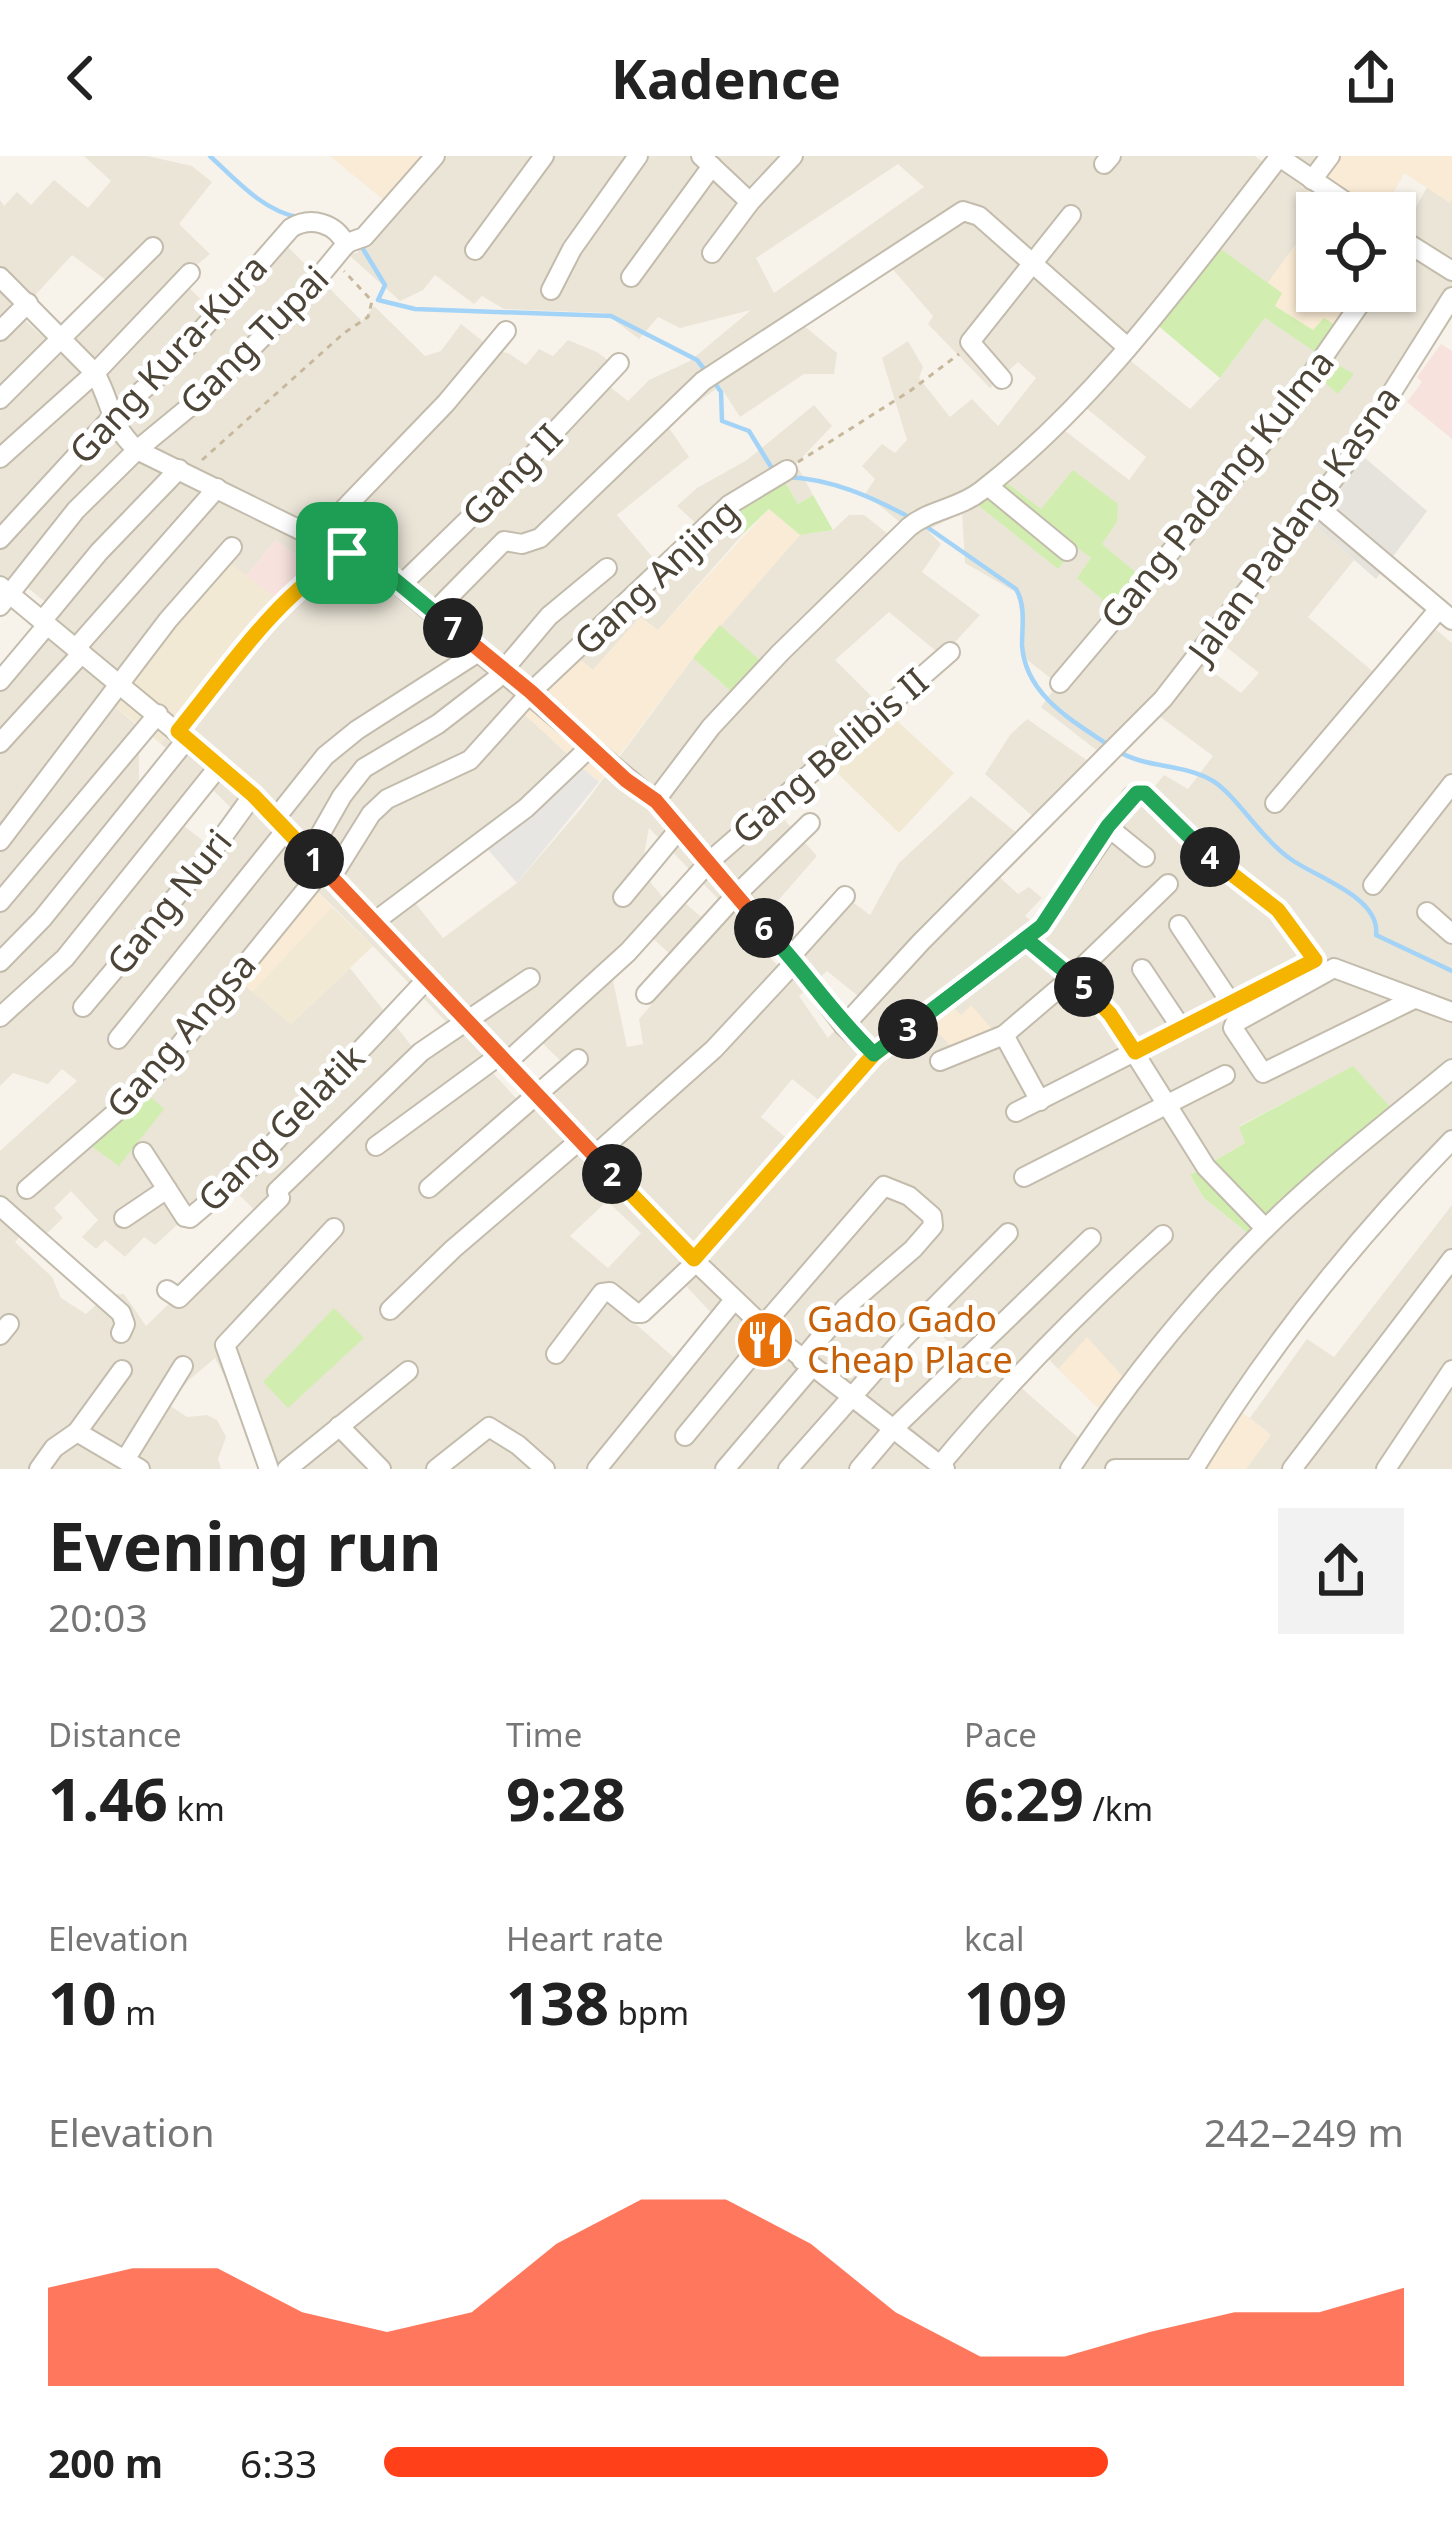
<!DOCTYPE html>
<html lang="en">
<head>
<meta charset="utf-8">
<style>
  body { margin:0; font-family:"Noto Sans",sans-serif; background:#f2f2f2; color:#222; height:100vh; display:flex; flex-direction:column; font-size:45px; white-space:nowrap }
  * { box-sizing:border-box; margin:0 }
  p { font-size:39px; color:#767676 }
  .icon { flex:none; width:66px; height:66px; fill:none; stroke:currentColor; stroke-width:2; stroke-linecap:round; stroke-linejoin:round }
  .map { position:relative; height:1313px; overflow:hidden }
  .panel { display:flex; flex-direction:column; background:#fff; flex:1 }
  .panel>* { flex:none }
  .buttons { position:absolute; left:1296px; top:36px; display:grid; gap:24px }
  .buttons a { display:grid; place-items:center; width:120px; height:120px; border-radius:0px; background:#fff; box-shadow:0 3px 9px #0004; font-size:60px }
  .pin { position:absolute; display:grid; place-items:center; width:102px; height:102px; color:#fff; margin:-51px; border-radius:24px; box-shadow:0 6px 18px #0006 }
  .km { position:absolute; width:60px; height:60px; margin:-30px; border-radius:50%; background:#222; color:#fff; font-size:33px; line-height:60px; text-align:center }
  .round { display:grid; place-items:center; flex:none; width:126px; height:126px; border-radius:0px; background:#f2f2f2 }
  .overview { display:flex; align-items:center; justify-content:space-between; height:204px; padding:0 48px }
  h1 { font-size:66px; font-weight:700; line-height:90px }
  .metrics { display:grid; grid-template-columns:repeat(3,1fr); gap:18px; height:204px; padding:12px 48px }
  .metrics div { display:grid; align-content:center }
  .metrics b { font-size:60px; font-weight:700 }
  .metrics small { font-size:33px; font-weight:400 }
  .metrics p { font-size:33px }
  .chart { height:336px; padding:24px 48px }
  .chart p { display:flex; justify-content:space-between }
  .chart svg { width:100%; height:216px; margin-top:12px; fill:#ff4019; opacity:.7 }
  ul { padding:0 48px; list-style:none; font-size:39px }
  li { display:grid; grid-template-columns:192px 144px 1fr; align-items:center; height:90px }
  li i { height:30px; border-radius:15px; background:#ff4019 }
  header { display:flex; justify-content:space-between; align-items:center; height:156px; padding:0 48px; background:#fff; font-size:54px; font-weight:700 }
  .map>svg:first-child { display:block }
</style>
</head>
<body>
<header><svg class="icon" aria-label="back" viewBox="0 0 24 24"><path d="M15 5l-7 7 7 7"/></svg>Kadence<svg class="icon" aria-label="share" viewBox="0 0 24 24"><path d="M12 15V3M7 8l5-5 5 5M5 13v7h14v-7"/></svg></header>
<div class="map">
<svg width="1452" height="1313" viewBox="0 0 1452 1313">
  <rect width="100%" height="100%" fill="#f7f3eb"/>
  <!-- residential -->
  <g fill="#ebe5d8" fill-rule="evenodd">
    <path d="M84,0H147L192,10L212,26L179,68L210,98L180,123L218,160L283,86L362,165L374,150L425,200L441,195L461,168L495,195L508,197L526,209L539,193L553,200L568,184L597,196L613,208L600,223L628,245L649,224L690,205L751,154L680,172L658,161L639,183L605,157L504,153L482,140L474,148L435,119L423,134L400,145L348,98L357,97L433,0H1255L1273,14L1283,0H1321L1326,47L1267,128L1211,86L1121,197L1190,253L1220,222L1265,162L1320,199L1364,135H1395V90L1427,31L1449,46L1452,43V136L1303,359L1354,404L1308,461L1376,518L1423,463L1452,487V987L1229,1246L1179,1313H265L255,1281L215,1202L189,1224L169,1249L187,1261L207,1259L217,1264L226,1281L218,1303L221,1313H0V995L77,925L62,913L48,928L13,917L0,930V509L6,514L54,453L18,424L0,447V44L4,50L17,36L31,49L54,24L88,52L111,25ZM898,8L924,31L774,137L756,102ZM72,99L114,130L52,189L18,158ZM890,110L933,160L928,168L990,232L1018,206L1036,222L998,270L972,243L950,261L919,222L923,211L908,185L882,202L907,284L895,297L882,288L862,310L875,323L865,338L911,375L897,385L864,359H849L833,374L800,379L720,469L763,508L734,538L693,502L583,650L517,727L443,782L412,743L577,607L519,553L593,514L640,461L658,474L744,377L724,357L781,318L798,348L813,339L796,308L832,270L814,249L747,304L697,332L677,350L703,374L660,410L617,359L689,301L667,269L720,230L740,261L804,218H834L837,197L803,169ZM1080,247L1146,301L1129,324L1060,271ZM1041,354L1140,420L1077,422L1092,403L1076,390L1057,413ZM962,357L965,407L1017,437L1024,481L1021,499L1058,528L1041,551L1104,600L1151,554L1213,600L1188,633L1164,619L1141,647L1132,642L1039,771L1025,760L1042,742L1029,731L1018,738L993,715L1023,682L971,640L899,707L870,759L842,738L780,812L748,779L817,700L771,649L885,554L835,504L889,456L942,500L980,459L922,416L941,388L927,374ZM276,384L318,416L277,443L161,588L168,594L139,632V571L104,542L220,399L246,420ZM1210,478L1259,517L1241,537L1193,501ZM204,625L233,654L207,688L174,662ZM649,672L727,752L712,770L679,742L670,750L641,715ZM308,726L373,790L452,872L418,898L350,812L291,868L231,816ZM648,778L684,811L639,863L643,888L627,891L611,815ZM827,815L863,844L828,882L799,840ZM533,878L568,912L527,954L491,915ZM1353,911L1256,1084L1204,1042L1190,1019L1245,987L1239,970ZM792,923L826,950L795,989L761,961ZM238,1014L248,1024L237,1037L260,1059L146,1170L124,1138H108L86,1158L61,1142L52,1121L15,1086L28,1072L41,1083L63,1062L54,1052L71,1035L98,1064L82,1081L96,1093L105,1084L125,1101L144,1081L155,1089ZM607,1045L641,1077L608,1112L570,1080ZM675,1118L715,1161L679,1206L630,1163ZM920,1159L962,1199L939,1222L896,1184ZM1039,1193L1058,1213L1125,1224L1081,1284L1010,1222Z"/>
    <path d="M1027,563L1091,607L1039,666L985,618L1010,579Z"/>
    <path d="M1452,1049V1313H1246L1271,1279L1250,1262L1307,1183L1334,1201Z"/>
  </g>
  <!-- commercial -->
  <g fill="#f9ebd5">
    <path d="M330,0H433L391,50Z"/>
    <path d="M1321,0H1452V43L1450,47L1404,17L1383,57H1319L1326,47L1301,31Z"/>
    <path d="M1317,60V135H1364L1338,171L1314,175L1274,150L1267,128Z"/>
    <path d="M769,353L800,379L693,502L599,626L518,553L573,497L593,514L640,461L658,474Z"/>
    <path d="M307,725L332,751L252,836L231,816Z"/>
    <path d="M949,847L961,859L971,849L1002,884L966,905L927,866Z"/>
    <path d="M1087,1181L1126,1224L1100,1254L1058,1213Z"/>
    <path d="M1229,1246L1271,1279L1246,1313H1179Z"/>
  </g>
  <!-- industrial -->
  <path fill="#e6e2dc" d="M1352,291L1427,355L1376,423L1303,359Z"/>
  <!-- education -->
  <g fill="#f1e9d3">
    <path d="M219,398L277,443L161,588L103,541Z"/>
    <path d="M885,554L954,617L899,677L822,602Z"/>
    <path d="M332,751L373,790L291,868L252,836Z"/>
  </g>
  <!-- medical -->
  <g fill="#f8e2de">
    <path d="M1441,188L1452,195V283L1407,246L1422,226L1417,221Z"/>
    <path d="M276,384L319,417L277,443L246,420Z"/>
  </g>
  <!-- green -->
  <g fill="#d1eeb0">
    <path d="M1211,86L1282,137L1275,150L1313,174L1324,162L1338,171L1322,200L1354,218L1338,238L1310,214L1321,200L1265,162L1220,222L1149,162Z"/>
    <path d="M1073,314L1118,348L1117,366L1102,388L1140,420L1115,454L1077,422L1091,402L1076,391L1058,413L974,346L999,321L1041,353Z"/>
    <path d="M780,317L798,348L813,339L833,374L800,379L769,353L744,377L724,356Z"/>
    <path d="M720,469L764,508L734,538L693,502Z"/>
    <path d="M1353,910L1401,963L1256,1084L1204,1042L1190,1019L1245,987L1239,971Z"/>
    <path d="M137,929L164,953L119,1010L84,985Z"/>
    <path d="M334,1152L364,1182L288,1252L263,1226Z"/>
  </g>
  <!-- parking -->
  <path fill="#e8e6e2" d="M577,607L599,626L517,727L484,689Z"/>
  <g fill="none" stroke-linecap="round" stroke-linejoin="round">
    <!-- stream -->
    <g stroke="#a3d3f7" stroke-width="4.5">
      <path d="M210,0C235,23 263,55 298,61"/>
      <path d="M360,88L385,129L378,144L415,153L611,160L697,204L705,214"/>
      <path d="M712,223L721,236L722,265L749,275L773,314"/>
      <path d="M787,321C831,323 870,340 909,361"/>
      <path d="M924,369L1016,433C1026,450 1022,470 1022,489C1025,538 1071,564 1107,588"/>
      <path d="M1116,594C1146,613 1183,607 1213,625C1237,640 1261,683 1292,704C1318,722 1381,742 1376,779L1452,815"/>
    </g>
    <!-- minor casing -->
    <g stroke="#c3bcac" stroke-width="22">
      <g id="minor">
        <path d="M701,0L750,46"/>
        <path d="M1278,0L1362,57"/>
        <path d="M1104,8L1111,0"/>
        <path d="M1312,24L1330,0"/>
        <path d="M1395,79L1452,115"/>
        <path d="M475,94L544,0"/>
        <path d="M712,97L750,46L793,0"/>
        <path d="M0,121L95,217C113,249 108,267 137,294L347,397L366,401L655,645L791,800L844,870L874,898"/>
        <path d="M631,121L712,10"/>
        <path d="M551,134L572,93L638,0"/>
        <path d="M0,175L28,147"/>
        <path d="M1002,223L970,186L1071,59"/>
        <path d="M0,243L153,91"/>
        <path d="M0,302L95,217L190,117"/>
        <path d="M988,330L1067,395"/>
        <path d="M1316,349L1452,464"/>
        <path d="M316,382L446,247L506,175"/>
        <path d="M0,383L112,261L171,209L291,72C311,60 336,67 346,89"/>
        <path d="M402,428L514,319L619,207"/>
        <path d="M0,430L253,639L696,1106L770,1177L945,1313"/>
        <path d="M0,450L76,354L137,294L210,234L304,139L347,87L364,81L435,0"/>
        <path d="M434,456L504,385L522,388L540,382L703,225L963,55L979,60L1126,190"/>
        <path d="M42,465L99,396L179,313"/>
        <path d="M76,492L217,332"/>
        <path d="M0,525L47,469"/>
        <path d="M1060,527L1270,278L1369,135"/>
        <path d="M179,575C230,511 276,440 347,397"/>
        <path d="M0,587L82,497"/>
        <path d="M655,645L711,571L780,497L909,371C931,353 958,353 981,335C1099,244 1189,116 1280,0"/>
        <path d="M1275,647L1439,453"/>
        <path d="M275,663L325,600L357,574L480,495"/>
        <path d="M1108,671L1145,701"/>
        <path d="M0,685L168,464L232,391"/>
        <path d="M309,698L342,640L364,612L438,568L495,524L549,460L607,412"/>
        <path d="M331,722L371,658L387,643L470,604L531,536L729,349L787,314"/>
        <path d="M1373,729L1452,628"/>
        <path d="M623,741L680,672"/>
        <path d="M0,746L158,558"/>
        <path d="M1427,756L1452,778"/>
        <path d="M374,766L526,652L590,591"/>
        <path d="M1179,769L1231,847"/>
        <path d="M1026,783L1088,834L1110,858L1206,1011L1265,1072"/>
        <path d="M791,800L845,740"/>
        <path d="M0,806L42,763L187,583"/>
        <path d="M1142,813L1182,873"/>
        <path d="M646,838L736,739L810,667"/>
        <path d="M1414,843L1263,917L1233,872L1235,867L1334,812L1452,856"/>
        <path d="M83,851L200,712L253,639"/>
        <path d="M0,861L65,802L219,610"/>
        <path d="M844,870L921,786L1163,543L1353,298L1452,141"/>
        <path d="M1004,879L1040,945"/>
        <path d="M118,883L286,674"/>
        <path d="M940,905L1004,879L1072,821L1168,728"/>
        <path d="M507,906L628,796L710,705L950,496"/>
        <path d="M376,990L500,899"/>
        <path d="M143,996L185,1061L190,1062L253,1009L428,822"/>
        <path d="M595,999L714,893L795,806"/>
        <path d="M1024,1021L1225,919"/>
        <path d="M429,1032L578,903"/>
        <path d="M27,1033L137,938L162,911L323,713"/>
        <path d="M0,1050L121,1157L125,1168L121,1177"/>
        <path d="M124,1062L167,1033"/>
        <path d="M694,1103L874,898L1042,770L1132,640L1145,637L1217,707L1278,755L1315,804L1016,956"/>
        <path d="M167,1134L179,1142L280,1042L277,1035L421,896L530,822"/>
        <path d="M390,1154L453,1093L580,984"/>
        <path d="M762,1171L884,1030L909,1040L932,1060L933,1070L913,1093L846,1151L802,1204"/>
        <path d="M0,1179L9,1168"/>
        <path d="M556,1198L602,1137L610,1136L636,1157H642L696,1106"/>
        <path d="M339,1270L381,1313"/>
        <path d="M77,1276L140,1313"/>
        <path d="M685,1280L770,1177"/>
        <path d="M125,1304L183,1210"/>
        <path d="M940,1309C1009,1226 1083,1151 1163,1079"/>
        <path d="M39,1313L54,1292L77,1276L122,1214"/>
        <path d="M269,1313L225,1189L334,1072"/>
        <path d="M287,1313L408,1215"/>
        <path d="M436,1313L489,1271L518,1289L545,1313"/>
        <path d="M597,1313L734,1144"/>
        <path d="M725,1313L811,1212"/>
        <path d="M788,1313L903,1183L1008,1077"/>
        <path d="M859,1313L892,1274L1091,1082"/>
        <path d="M1070,1313C1126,1228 1190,1148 1262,1076C1321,1017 1388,966 1452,913"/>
        <path d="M1115,1313H1196"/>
        <path d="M1194,1313C1267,1193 1354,1084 1452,984"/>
        <path d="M1292,1313L1452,1103"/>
        <path d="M1386,1313L1452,1214"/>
      </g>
    </g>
    <!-- path -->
    <g stroke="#c7b89c" stroke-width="3" stroke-dasharray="6 6" stroke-linecap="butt">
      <path d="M202,304L344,177L368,161L372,145L344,115"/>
      <path d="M798,306L910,235L959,198"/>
    </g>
    <!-- minor -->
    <use href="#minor" stroke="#fff" stroke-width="18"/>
  </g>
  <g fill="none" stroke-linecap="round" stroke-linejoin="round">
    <!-- split-1 casing -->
    <g stroke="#fff" stroke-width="24">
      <path id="split-1" d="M314,703L253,639L178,575C230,511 276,440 347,397"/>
    </g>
    <!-- split-2 casing -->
    <g stroke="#fff" stroke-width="24">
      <path id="split-2" d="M314,703L612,1018"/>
    </g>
    <!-- split-3 casing -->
    <g stroke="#fff" stroke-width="24">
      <path id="split-3" d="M612,1018L694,1103L874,898L908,873"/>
    </g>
    <!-- split-4 casing -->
    <g stroke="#fff" stroke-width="24">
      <path id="split-4" d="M908,873L1042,770L1108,670L1137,637H1145L1210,701"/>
    </g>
    <!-- split-5 casing -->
    <g stroke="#fff" stroke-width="24">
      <path id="split-5" d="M1084,831L1110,858L1135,896L1315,804L1278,754L1210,701"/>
    </g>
    <!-- split-6 casing -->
    <g stroke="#fff" stroke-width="24">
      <path id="split-6" d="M764,772C803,812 833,859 874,898L1026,783L1084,831"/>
    </g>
    <!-- split-7 casing -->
    <g stroke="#fff" stroke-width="24">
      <path id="split-7" d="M453,472L531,536L626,624L656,645L764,772"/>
    </g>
    <!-- split-8 casing -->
    <g stroke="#fff" stroke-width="24">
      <path id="split-8" d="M347,397L366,400L453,472"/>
    </g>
    <!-- split-1 -->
    <use href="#split-1" stroke="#f5b400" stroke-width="15"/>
    <!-- split-2 -->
    <use href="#split-2" stroke="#f0652b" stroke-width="15"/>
    <!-- split-3 -->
    <use href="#split-3" stroke="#f5b400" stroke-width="15"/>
    <!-- split-4 -->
    <use href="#split-4" stroke="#22a559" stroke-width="15"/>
    <!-- split-5 -->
    <use href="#split-5" stroke="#f5b400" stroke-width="15"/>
    <!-- split-6 -->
    <use href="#split-6" stroke="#22a559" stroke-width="15"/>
    <!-- split-7 -->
    <use href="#split-7" stroke="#f0652b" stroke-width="15"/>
    <!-- split-8 -->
    <use href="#split-8" stroke="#22a559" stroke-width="15"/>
  </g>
  <!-- icons -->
  <defs>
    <g id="restaurant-disc" transform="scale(3)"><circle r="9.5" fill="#e8710a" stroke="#fff"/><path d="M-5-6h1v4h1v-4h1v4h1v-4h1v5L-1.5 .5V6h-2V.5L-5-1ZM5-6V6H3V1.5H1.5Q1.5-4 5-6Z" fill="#fff"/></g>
  </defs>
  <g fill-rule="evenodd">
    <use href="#restaurant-disc" x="765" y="1184"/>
  </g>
  <g text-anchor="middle" stroke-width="10" stroke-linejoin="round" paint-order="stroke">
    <!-- street labels -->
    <g font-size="36" fill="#4c4437" stroke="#fff">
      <text transform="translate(254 184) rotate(-45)" y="13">Gang Tupai</text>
      <text transform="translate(168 203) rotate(-47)" y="13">Gang Kura-Kura</text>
      <text transform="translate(512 319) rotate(-46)" y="13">Gang II</text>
      <text transform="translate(1217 333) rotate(-51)" y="13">Gang Padang Kulma</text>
      <text transform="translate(1294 368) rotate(-54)" y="13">Jalan Padang Kasna</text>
      <text transform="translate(656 421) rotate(-43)" y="13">Gang Anjing</text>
      <text transform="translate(830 600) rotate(-41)" y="13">Gang Belibis II</text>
      <text transform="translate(169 746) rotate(-51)" y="13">Gang Nuri</text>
      <text transform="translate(181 879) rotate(-49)" y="13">Gang Angsa</text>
      <text transform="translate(281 972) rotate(-45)" y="13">Gang Gelatik</text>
    </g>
    <!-- food labels -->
    <g font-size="36" fill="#c56008" stroke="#fff" text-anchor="start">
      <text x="807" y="1176">Gado Gado<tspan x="807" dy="41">Cheap Place</tspan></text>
    </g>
  </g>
</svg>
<div class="buttons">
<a><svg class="icon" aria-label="locate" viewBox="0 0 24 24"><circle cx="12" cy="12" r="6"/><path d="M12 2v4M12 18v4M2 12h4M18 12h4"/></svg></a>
</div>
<div class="pin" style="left:347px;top:397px;background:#1e9e55"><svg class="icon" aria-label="arrive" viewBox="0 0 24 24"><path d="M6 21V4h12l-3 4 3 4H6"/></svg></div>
<b class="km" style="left:314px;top:703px">1</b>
<b class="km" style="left:612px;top:1018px">2</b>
<b class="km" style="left:908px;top:873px">3</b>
<b class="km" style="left:1210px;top:701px">4</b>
<b class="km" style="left:1084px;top:831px">5</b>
<b class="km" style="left:764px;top:772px">6</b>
<b class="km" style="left:453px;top:472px">7</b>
</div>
<section class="panel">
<div class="overview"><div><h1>Evening run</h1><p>20:03</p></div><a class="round"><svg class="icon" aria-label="share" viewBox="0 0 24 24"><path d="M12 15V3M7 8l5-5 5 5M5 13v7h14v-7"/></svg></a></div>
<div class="metrics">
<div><p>Distance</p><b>1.46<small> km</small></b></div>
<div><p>Time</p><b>9:28</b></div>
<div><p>Pace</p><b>6:29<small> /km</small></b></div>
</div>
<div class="metrics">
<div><p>Elevation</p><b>10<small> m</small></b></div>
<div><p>Heart rate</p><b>138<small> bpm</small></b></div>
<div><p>kcal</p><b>109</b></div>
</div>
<div class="chart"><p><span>Elevation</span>242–249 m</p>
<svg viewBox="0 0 160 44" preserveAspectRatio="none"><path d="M0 44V24L10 20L20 20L30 29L40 33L50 29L60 15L70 6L80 6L90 15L100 29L110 38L120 38L130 33L140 29L150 29L160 24V44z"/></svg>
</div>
<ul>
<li><b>200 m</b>6:33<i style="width:71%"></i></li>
</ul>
</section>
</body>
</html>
